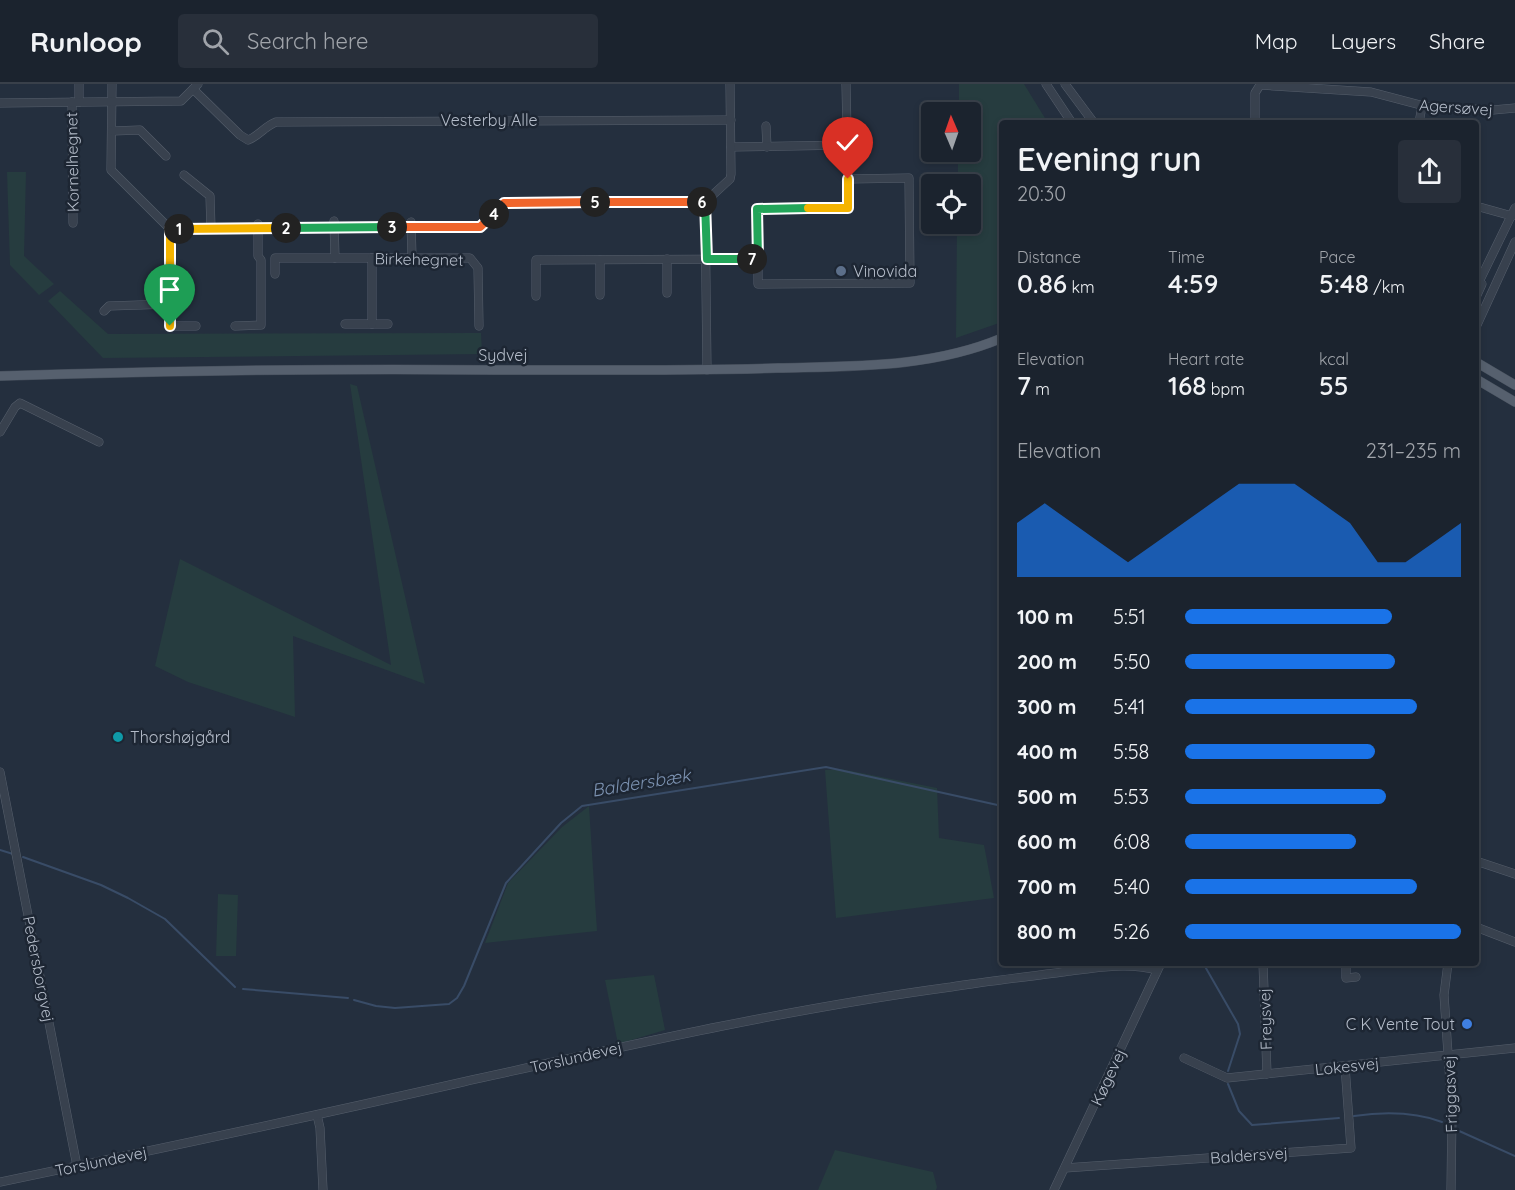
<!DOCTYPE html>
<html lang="en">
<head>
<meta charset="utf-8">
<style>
  body { margin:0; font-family:Quicksand,sans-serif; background:#282f3a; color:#f1f3f6; height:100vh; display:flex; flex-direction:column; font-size:22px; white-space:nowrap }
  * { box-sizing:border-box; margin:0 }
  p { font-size:20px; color:#a0a4aa }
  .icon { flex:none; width:33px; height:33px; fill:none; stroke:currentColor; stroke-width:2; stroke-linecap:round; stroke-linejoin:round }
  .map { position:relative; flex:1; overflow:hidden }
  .side { position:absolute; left:999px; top:36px; width:480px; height:846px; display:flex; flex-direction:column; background:#1b232e; border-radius:6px; box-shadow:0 3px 9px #0003,0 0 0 2px #39404a }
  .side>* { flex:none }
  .needle { width:39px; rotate:358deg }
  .controls { position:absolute; left:921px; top:18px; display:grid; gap:12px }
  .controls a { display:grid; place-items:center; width:60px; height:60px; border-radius:6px; background:#1b232e; box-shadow:0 3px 9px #0003,0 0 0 2px #39404a; font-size:30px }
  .pin { position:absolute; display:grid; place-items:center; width:51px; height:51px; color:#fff; margin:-62px -26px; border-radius:50% 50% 50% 0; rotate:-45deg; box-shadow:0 0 6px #0007 }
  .pin .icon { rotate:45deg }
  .km { position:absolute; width:30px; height:30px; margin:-15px; border-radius:50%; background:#222; color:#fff; font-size:16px; line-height:30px; text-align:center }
  .round { display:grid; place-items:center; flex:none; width:63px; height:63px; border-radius:6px; background:#282f3a }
  .summary { display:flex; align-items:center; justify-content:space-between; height:102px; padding:0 18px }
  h1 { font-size:33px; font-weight:600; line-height:45px }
  .stats { display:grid; grid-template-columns:repeat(3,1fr); gap:9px; height:102px; padding:6px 18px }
  .stats div { display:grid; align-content:center }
  .stats b { font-size:26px; font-weight:600 }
  .stats small { font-size:16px; font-weight:400 }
  .stats p { font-size:16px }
  .chart { height:168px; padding:12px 18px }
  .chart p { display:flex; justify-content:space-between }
  .chart svg { width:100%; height:108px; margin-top:6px; fill:#1a73e8; opacity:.7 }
  ul { padding:0 18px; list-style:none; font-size:20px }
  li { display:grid; grid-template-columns:96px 72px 1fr; align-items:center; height:45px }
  li i { height:15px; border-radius:8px; background:#1a73e8 }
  header { display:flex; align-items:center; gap:36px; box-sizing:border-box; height:84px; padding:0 30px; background:#1b232e; border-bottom:2px solid #39404a }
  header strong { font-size:28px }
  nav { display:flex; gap:33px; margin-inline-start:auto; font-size:21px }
  .search { width:420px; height:54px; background:#282f3a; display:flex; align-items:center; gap:15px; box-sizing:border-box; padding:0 21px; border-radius:6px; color:#a0a4aa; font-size:22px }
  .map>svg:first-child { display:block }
</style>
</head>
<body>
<header>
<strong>Runloop</strong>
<div class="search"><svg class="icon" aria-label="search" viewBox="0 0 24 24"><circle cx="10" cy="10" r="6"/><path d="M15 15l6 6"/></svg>Search here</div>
<nav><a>Map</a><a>Layers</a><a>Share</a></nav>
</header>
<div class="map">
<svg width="1515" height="1106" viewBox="0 0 1515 1106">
  <rect width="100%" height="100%" fill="#242f3e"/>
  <!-- green -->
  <g fill="#263c3f">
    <path d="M959,0H1024L1048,39H1002V238L956,254L957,140H970V100H958V68H970V28H959Z"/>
    <path d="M7,88H26L24,172L54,200L39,211L10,181Z"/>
    <path d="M60,207L108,250L481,249L482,270L103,274L48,217Z"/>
    <path d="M350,300L357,302L425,600L293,552L295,633L188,598L155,582L180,475L391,581Z"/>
    <path d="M841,685L937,704L939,754L984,761L994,814L836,834L825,686Z"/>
    <path d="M589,722L597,847L485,859L508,799L562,743Z"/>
    <path d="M218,810L238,811L236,872H216Z"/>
    <path d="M654,891L665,946L618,960L605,896Z"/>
    <path d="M835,1066L933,1088L937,1103L936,1106H818Z"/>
  </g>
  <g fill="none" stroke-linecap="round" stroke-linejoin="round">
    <!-- stream -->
    <g stroke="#394c67" stroke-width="2">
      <path d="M0,766L13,770"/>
      <path d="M23,773L101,801L128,814L165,835L235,903"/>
      <path d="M1203,879L1238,940L1240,950L1228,987"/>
      <path d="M243,905L348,914"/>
      <path d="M354,916L376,922L395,924L449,920L457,914L464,902L506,799L561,739L582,722L826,683L1002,722"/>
      <path d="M1228,1000L1239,1027L1252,1041L1339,1034"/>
      <path d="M1354,1032C1382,1028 1415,1028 1442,1038"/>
      <path d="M1457,1046L1515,1072"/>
    </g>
    <!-- minor casing -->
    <g stroke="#565f6c" stroke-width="9">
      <g id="minor">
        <path d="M79,0V18"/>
        <path d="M112,0L111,86L170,145L480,143L504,119L705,118"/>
        <path d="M846,0L848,95"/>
        <path d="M1046,0L1072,39"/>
        <path d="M1065,0L1094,39"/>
        <path d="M193,5L240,51L248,56C259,52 265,42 276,38L731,36"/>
        <path d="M72,18L73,139"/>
        <path d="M0,19L181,17L198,0"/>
        <path d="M1255,39V9L1260,1L1371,8L1428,23L1493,26L1515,24"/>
        <path d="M1419,39L1422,22"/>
        <path d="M766,42L767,63"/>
        <path d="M112,47L140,46L166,72"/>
        <path d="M731,63L847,61"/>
        <path d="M184,91L210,112L211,145"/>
        <path d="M1476,122L1512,132"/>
        <path d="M334,137L335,174"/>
        <path d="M411,138L412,173"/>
        <path d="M170,145V242H196"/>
        <path d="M667,175V209"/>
        <path d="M600,176V211"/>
        <path d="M275,190V174H470L478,184L479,242"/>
        <path d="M1476,204L1515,124"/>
        <path d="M536,212V176L758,175V200L910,199L909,94L848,95V124L757,125L758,175"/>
        <path d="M1476,213L1482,200"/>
        <path d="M104,227L109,222L170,220"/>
        <path d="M345,240H388"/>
        <path d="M372,240V174"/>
        <path d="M235,242L261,241V176L258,172V140"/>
        <path d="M1476,243L1515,158"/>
        <path d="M707,286L705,118L730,95L731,90L730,0"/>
        <path d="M0,348L15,323L20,319L99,358"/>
        <path d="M0,688L77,1082"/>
        <path d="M1476,777L1515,790"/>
        <path d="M1476,843L1515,858"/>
        <path d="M1263,879L1267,990"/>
        <path d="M1346,879V894L1356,893"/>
        <path d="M1448,879L1444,911L1452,1028L1451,1106"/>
        <path d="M1184,974L1227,994L1515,964"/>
        <path d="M317,1031L320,1044L323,1106"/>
        <path d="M1065,1084L1351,1064L1345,982"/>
        <path d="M0,1098C155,1066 309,1033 463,998C625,962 787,925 951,903C989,897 1026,893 1063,888C1094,884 1127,878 1157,886"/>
        <path d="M1054,1106L1161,879"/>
      </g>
    </g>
    <!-- major casing -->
    <g stroke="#414a57" stroke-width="10">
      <g id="major">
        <path d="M1476,278L1515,301"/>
        <path d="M0,292C165,287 330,284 495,286C590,286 684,287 778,284C854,282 931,284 1002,254"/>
        <path d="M1476,295L1515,318"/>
      </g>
    </g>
    <!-- minor -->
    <use href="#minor" stroke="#38414e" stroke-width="8"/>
    <!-- major -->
    <use href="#major" stroke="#56606e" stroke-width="9"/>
  </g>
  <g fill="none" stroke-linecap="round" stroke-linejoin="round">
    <!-- split-1 casing -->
    <g stroke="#fff" stroke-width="12">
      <path id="split-1" d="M170,242V145H179"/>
    </g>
    <!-- split-2 casing -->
    <g stroke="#fff" stroke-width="12">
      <path id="split-2" d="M179,145L286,144"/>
    </g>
    <!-- split-3 casing -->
    <g stroke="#fff" stroke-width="12">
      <path id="split-3" d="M286,144L392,143"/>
    </g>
    <!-- split-4 casing -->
    <g stroke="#fff" stroke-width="12">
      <path id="split-4" d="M392,143H480L494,130"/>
    </g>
    <!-- split-5 casing -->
    <g stroke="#fff" stroke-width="12">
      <path id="split-5" d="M494,130L504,119L595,118"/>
    </g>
    <!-- split-6 casing -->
    <g stroke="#fff" stroke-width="12">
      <path id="split-6" d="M595,118H702"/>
    </g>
    <!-- split-7 casing -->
    <g stroke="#fff" stroke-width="12">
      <path id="split-7" d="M702,118H705L707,175H752"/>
    </g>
    <!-- split-8 casing -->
    <g stroke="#fff" stroke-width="12">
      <path id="split-8" d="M752,175H758L757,125L808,124"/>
    </g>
    <!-- split-9 casing -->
    <g stroke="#fff" stroke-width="12">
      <path id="split-9" d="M808,124H848V95"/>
    </g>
    <!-- split-1 -->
    <use href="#split-1" stroke="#f5b400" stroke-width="8"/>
    <!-- split-2 -->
    <use href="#split-2" stroke="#f5b400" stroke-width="8"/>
    <!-- split-3 -->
    <use href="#split-3" stroke="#22a559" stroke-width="8"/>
    <!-- split-4 -->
    <use href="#split-4" stroke="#f0652b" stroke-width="8"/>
    <!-- split-5 -->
    <use href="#split-5" stroke="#f0652b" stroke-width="8"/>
    <!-- split-6 -->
    <use href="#split-6" stroke="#f0652b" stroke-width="8"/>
    <!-- split-7 -->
    <use href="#split-7" stroke="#22a559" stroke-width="8"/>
    <!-- split-8 -->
    <use href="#split-8" stroke="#22a559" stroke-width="8"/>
    <!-- split-9 -->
    <use href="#split-9" stroke="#f5b400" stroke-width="8"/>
  </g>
  <!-- markers -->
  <circle fill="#5c6f8a" stroke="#1d2633" stroke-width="2" cx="841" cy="187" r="6"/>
  <circle fill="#0f9aa8" stroke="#1d2633" stroke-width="2" cx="118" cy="653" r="6"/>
  <circle fill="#3f7fe0" stroke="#1d2633" stroke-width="2" cx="1467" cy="940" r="6"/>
  <g text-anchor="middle" stroke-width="5" stroke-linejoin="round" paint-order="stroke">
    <!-- street labels -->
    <g font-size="16" fill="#b4bcc9" stroke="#1d2633">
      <text transform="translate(1456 23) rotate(4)" y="6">Agersøvej</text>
      <text x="489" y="42">Vesterby Alle</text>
      <text transform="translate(72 78) rotate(-91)" y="6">Kornelhegnet</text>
      <text transform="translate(419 175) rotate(1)" y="6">Birkehegnet</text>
      <text x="503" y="277">Sydvej</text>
      <text transform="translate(39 885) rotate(79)" y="6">Pedersborgvej</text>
      <text transform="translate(1265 935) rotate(-92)" y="6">Freysvej</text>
      <text transform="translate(576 973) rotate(-13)" y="6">Torslundevej</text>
      <text transform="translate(1347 982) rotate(-6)" y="6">Lokesvej</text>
      <text transform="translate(1108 993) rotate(-65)" y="6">Køgevej</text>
      <text transform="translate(1450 1010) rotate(-92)" y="6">Friggasvej</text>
      <text transform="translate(1249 1071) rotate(-4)" y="6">Baldersvej</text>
      <text transform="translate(101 1077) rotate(-12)" y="6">Torslundevej</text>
    </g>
    <!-- poi labels -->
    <g font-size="16" fill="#b4bcc9" stroke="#1d2633" text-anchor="start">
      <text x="853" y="193">Vinovida</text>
      <text x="130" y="659">Thorshøjgård</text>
      <text x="1455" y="946" text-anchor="end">C K Vente Tout</text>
    </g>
    <!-- water labels -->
    <g font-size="18" font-style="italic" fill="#7c92b1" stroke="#1d2633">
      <text transform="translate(641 699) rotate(-9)" y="6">Baldersbæk</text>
    </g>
  </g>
</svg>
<div class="controls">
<a><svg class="needle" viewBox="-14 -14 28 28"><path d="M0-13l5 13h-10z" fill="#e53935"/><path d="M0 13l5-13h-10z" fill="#a0a4aa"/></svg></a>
<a><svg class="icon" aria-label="locate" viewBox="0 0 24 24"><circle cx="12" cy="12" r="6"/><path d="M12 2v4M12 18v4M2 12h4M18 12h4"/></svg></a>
</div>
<div class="pin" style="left:170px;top:242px;background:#1e9e55"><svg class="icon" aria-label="arrive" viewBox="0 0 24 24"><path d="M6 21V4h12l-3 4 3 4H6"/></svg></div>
<div class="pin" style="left:848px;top:95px;background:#d93025"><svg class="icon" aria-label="check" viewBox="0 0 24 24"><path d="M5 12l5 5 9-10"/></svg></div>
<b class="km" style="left:179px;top:145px">1</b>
<b class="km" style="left:286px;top:144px">2</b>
<b class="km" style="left:392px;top:143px">3</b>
<b class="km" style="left:494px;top:130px">4</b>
<b class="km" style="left:595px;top:118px">5</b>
<b class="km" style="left:702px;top:118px">6</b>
<b class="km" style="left:752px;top:175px">7</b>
<section class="side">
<div class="summary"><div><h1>Evening run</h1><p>20:30</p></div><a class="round"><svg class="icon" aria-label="share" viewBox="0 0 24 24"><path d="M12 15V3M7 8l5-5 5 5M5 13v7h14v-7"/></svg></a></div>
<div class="stats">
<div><p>Distance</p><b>0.86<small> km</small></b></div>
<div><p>Time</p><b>4:59</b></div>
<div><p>Pace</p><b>5:48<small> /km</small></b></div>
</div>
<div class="stats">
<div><p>Elevation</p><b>7<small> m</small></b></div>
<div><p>Heart rate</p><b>168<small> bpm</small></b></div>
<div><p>kcal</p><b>55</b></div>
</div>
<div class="chart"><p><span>Elevation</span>231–235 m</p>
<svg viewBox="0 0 160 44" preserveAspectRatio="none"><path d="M0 44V22L10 14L20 22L30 30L40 38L50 30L60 22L70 14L80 6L90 6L100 6L110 14L120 22L130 38L140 38L150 30L160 22V44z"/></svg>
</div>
<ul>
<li><b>100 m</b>5:51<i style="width:75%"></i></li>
<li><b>200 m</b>5:50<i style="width:76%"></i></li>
<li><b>300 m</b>5:41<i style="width:84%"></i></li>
<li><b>400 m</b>5:58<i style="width:69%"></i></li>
<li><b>500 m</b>5:53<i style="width:73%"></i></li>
<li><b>600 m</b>6:08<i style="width:62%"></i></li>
<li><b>700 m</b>5:40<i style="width:84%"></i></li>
<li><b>800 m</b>5:26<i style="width:100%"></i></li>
</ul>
</section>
</div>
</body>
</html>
